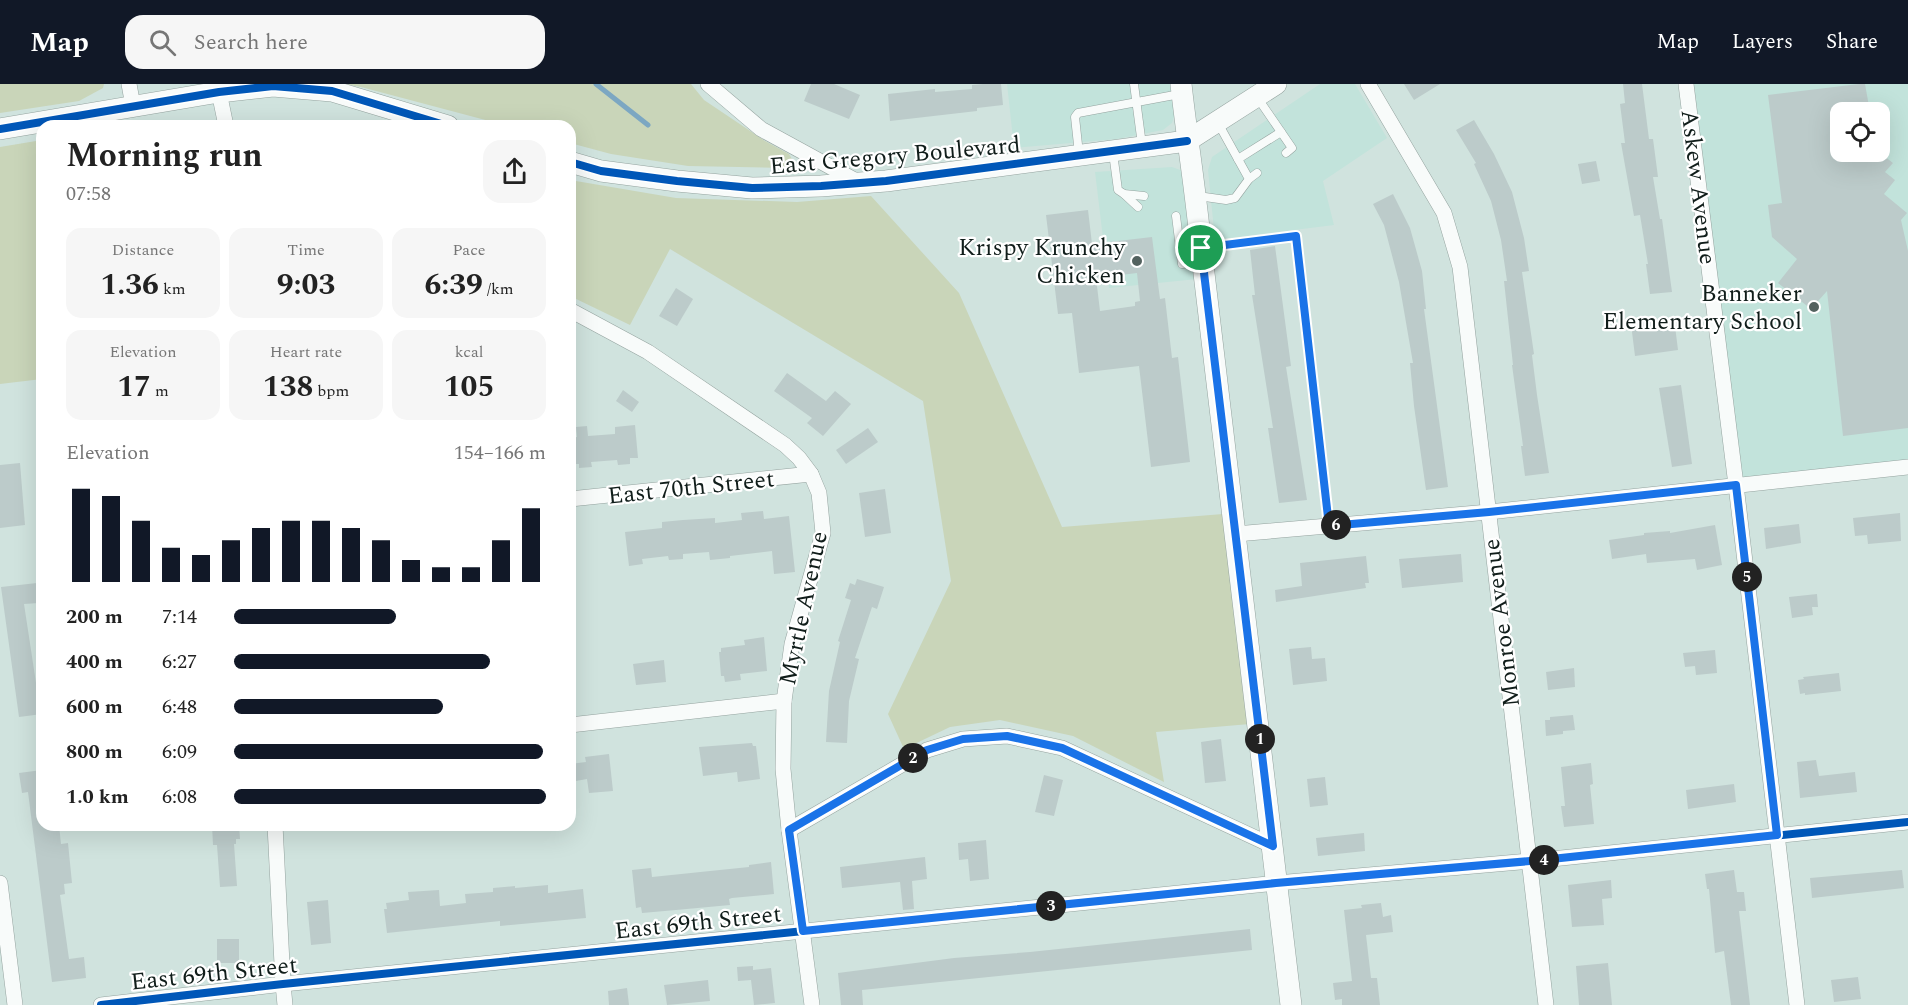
<!DOCTYPE html>
<html lang="en">
<head>
<meta charset="utf-8">
<style>
  body { margin:0; font-family:Spectral,serif; background:#f6f6f6; color:#222; height:100vh; display:flex; flex-direction:column; font-size:22px; white-space:nowrap }
  * { box-sizing:border-box; margin:0 }
  p { font-size:20px; color:#767676 }
  .icon { flex:none; width:33px; height:33px; fill:none; stroke:currentColor; stroke-width:2; stroke-linecap:round; stroke-linejoin:round }
  .map { position:relative; flex:1; overflow:hidden }
  .drawer { position:absolute; left:36px; top:36px; width:540px; height:711px; display:flex; flex-direction:column; background:#fff; border-radius:18px; box-shadow:0 6px 24px #0002 }
  .drawer>* { flex:none }
  .controls { position:absolute; left:1830px; top:18px; display:grid; gap:12px }
  .controls a { display:grid; place-items:center; width:60px; height:60px; border-radius:12px; background:#fff; box-shadow:0 6px 24px #0002; font-size:30px }
  .pin { position:absolute; display:grid; place-items:center; width:51px; height:51px; color:#fff; margin:-26px; border:3px solid #fff; border-radius:50%; box-shadow:0 2px 6px #0007 }
  .km { position:absolute; width:30px; height:30px; margin:-15px; border-radius:50%; background:#222; color:#fff; font-size:16px; line-height:30px; text-align:center }
  .round { display:grid; place-items:center; flex:none; width:63px; height:63px; border-radius:18px; background:#f6f6f6 }
  .overview { display:flex; align-items:center; justify-content:space-between; height:102px; padding:0 30px }
  h1 { font-size:33px; font-weight:700; line-height:45px }
  .stats { display:grid; grid-template-columns:repeat(3,1fr); gap:9px; height:102px; padding:6px 30px }
  .stats div { display:grid; align-content:center; border-radius:15px; background:#f6f6f6; text-align:center }
  .stats b { font-size:30px; font-weight:700 }
  .stats small { font-size:16px; font-weight:400 }
  .stats p { font-size:16px }
  .chart { height:168px; padding:12px 30px }
  .chart p { display:flex; justify-content:space-between }
  .chart svg { width:100%; height:108px; margin-top:6px; stroke:#111827; stroke-width:6 }
  ul { padding:0 30px; list-style:none; font-size:20px }
  li { display:grid; grid-template-columns:96px 72px 1fr; align-items:center; height:45px }
  li i { height:15px; border-radius:8px; background:#111827 }
  header { display:flex; align-items:center; gap:36px; box-sizing:border-box; height:84px; padding:0 30px; background:#111827; color:#fff }
  header strong { font-size:28px }
  nav { display:flex; gap:33px; margin-inline-start:auto; font-size:21px }
  .search { width:420px; height:54px; background:#f6f6f6; display:flex; align-items:center; gap:15px; box-sizing:border-box; padding:0 21px; border-radius:18px; color:#767676; font-size:22px }
  .map>svg:first-child { display:block }
</style>
</head>
<body>
<header>
<strong>Map</strong>
<div class="search"><svg class="icon" aria-label="search" viewBox="0 0 24 24"><circle cx="10" cy="10" r="6"/><path d="M15 15l6 6"/></svg>Search here</div>
<nav><a>Map</a><a>Layers</a><a>Share</a></nav>
</header>
<div class="map">
<svg width="1908" height="921" viewBox="0 0 1908 921">
  <rect width="100%" height="100%" fill="#d0e3de"/>
  <!-- built -->
  <g fill="#c2e3db" fill-rule="evenodd">
    <path d="M1007,0H1172L1175,30L1172,39L1163,46L1117,55L1014,64Z"/>
    <path d="M1320,0H1355L1387,54L1323,97L1334,141L1215,156L1208,86L1212,73Z"/>
    <path d="M1694,0H1908V379L1740,396ZM1840,28H1880V68H1840Z"/>
    <path d="M1172,83L1183,87L1197,195L1109,204L1095,88Z"/>
  </g>
  <!-- green -->
  <g fill="#c9d5b9">
    <path d="M0,0H104L103,4L79,17L0,29Z"/>
    <path d="M344,0H691L704,16L765,57L789,70L793,77L787,84L688,82L611,70L570,59V42H508L361,3Z"/>
    <path d="M42,56V295L0,300V63Z"/>
    <path d="M570,96L676,114L797,118L871,112L959,209L1062,443L1223,430L1250,640L1156,648L1164,698L1073,652L1000,636L950,643L904,665L888,630L951,497L923,317L670,165L630,241L570,212Z"/>
  </g>
  <g fill="none" stroke-linecap="round" stroke-linejoin="round">
    <!-- stream -->
    <path stroke="#7ca7c2" stroke-width="5" d="M596,0L648,41"/>
  </g>
  <!-- building -->
  <g fill="#bccbca" fill-rule="evenodd">
    <path d="M811,0H834L860,11L849,35L804,17Z"/>
    <path d="M983,0H1001L1003,21L977,24V27L890,37L888,10L935,5V8L972,5V1Z"/>
    <path d="M1404,0H1440L1414,16Z"/>
    <path d="M1623,0H1642L1649,55H1653L1658,93H1653L1660,135H1662L1672,208L1650,210L1646,180H1648L1640,131L1634,132L1621,59H1625L1620,20L1625,19Z"/>
    <path d="M1859,0H1865L1870,28H1840V68H1879L1893,79L1885,88L1895,96L1884,110L1907,129L1901,136L1908,167V344L1843,352L1827,207L1811,225L1778,199L1797,175L1772,153L1768,121L1782,119L1768,11Z"/>
    <path d="M1474,36L1494,70L1512,108L1524,154L1529,187L1522,188L1534,270L1532,271L1537,311L1549,389L1525,392L1521,362H1523L1512,281H1513L1504,197H1507L1501,156L1491,117L1474,80L1476,79L1456,46Z"/>
    <path d="M1596,77L1600,97L1582,100L1578,80Z"/>
    <path d="M1393,110L1410,144L1422,187L1426,225H1424L1448,403L1426,406L1414,322L1410,279H1413L1399,198L1384,141L1373,120Z"/>
    <path d="M1088,126L1092,160L1152,153L1160,215L1165,214L1172,274L1178,273L1190,378L1151,383L1139,282L1079,289L1072,229L1058,230L1046,131ZM1137,189L1140,217L1135,218V222L1100,227L1096,194Z"/>
    <path d="M1275,162L1291,282L1286,283L1307,416L1279,419L1268,344H1273L1252,211H1255L1250,166Z"/>
    <path d="M676,204L693,215L677,242L659,232Z"/>
    <path d="M1674,234L1678,266L1635,272L1631,240Z"/>
    <path d="M787,289L826,317L835,307L851,320L823,352L807,339L812,334L774,307Z"/>
    <path d="M1681,301L1692,380L1672,383L1659,304Z"/>
    <path d="M623,306L639,318L632,328L616,317Z"/>
    <path d="M635,341L638,374H630V380L618,381L617,376L591,378L592,383L579,384V380H574L571,354L577,353L576,343L587,342L588,352L615,350V343Z"/>
    <path d="M868,344L878,358L846,380L836,366Z"/>
    <path d="M20,379L25,441L0,444V381Z"/>
    <path d="M885,405L891,449L865,453L859,409Z"/>
    <path d="M763,427L764,435L789,432L795,488L774,490L772,467L730,472V474L710,476L709,468L683,470V475L669,476L668,472L642,475L643,480L629,482L625,448L662,444V438L683,436L715,434V439L742,436L741,429Z"/>
    <path d="M1900,429L1901,457L1868,460L1867,451L1855,452L1853,434Z"/>
    <path d="M1799,440L1801,459L1766,465L1764,444Z"/>
    <path d="M1715,441L1722,481L1697,486L1695,475L1647,479L1646,470L1612,475L1609,456L1644,451V449L1670,447V449Z"/>
    <path d="M1461,470L1463,498L1402,504L1399,475Z"/>
    <path d="M1366,472L1369,499H1365L1366,504L1276,518L1275,506L1302,502L1300,479Z"/>
    <path d="M857,495L884,503L877,525L872,523L855,574L859,575L849,617L847,659L826,658L829,607L840,558L838,557L851,516L845,514L850,499L855,501Z"/>
    <path d="M37,499L39,519L24,520L38,612H40L42,630L19,633L1,503Z"/>
    <path d="M1817,510L1818,523H1812L1813,531L1792,534L1789,513Z"/>
    <path d="M764,553L767,587L740,590L741,596L725,598L724,592H721L719,568H721V564L745,561L744,556Z"/>
    <path d="M1311,563L1312,575L1325,574L1327,597L1293,601L1289,565Z"/>
    <path d="M1715,566L1717,589L1696,591L1695,582L1685,583L1683,569Z"/>
    <path d="M664,576L666,598L636,601L633,580Z"/>
    <path d="M1574,584L1575,603L1548,606L1546,588Z"/>
    <path d="M1839,589L1841,607L1805,611V609L1800,610L1798,596L1804,595L1803,593Z"/>
    <path d="M1573,631L1575,646L1563,647V650L1546,652L1545,636H1550V633Z"/>
    <path d="M1221,655L1226,697L1205,699L1201,658Z"/>
    <path d="M752,659L753,662H756L760,695L738,698L737,688L703,692L699,663Z"/>
    <path d="M609,670L613,707L589,709L587,695L570,698V680L586,678L585,673Z"/>
    <path d="M1816,676L1819,692L1855,688L1857,708L1800,714L1797,678Z"/>
    <path d="M1591,679L1593,700L1590,701L1594,740L1564,743L1561,722H1565L1561,683Z"/>
    <path d="M42,686V741H59L61,760L68,759L72,799L64,800L65,810L60,811L69,875L84,873L86,894L52,898L28,708L22,709L19,689Z"/>
    <path d="M1044,691L1063,696L1054,732L1035,728Z"/>
    <path d="M1325,693L1328,721L1310,723L1307,695Z"/>
    <path d="M1734,700L1736,718L1688,725L1686,706Z"/>
    <path d="M212,741H239L240,755H236V760H234L237,802L220,803L217,761H213Z"/>
    <path d="M1364,749L1365,767L1318,772L1316,754Z"/>
    <path d="M986,756L989,795L970,797L968,775L959,776L958,759Z"/>
    <path d="M925,773L927,795L912,797L914,825L903,826L900,798L842,804L840,783Z"/>
    <path d="M771,778L774,810L732,814L729,815L730,821L676,826L642,829L641,823L636,824L632,786L651,784L652,793L749,783V781Z"/>
    <path d="M1734,786L1737,808H1744L1746,827H1739L1750,921H1731L1724,867L1715,869L1709,805H1707L1705,790Z"/>
    <path d="M1902,786L1904,804L1812,814L1810,794Z"/>
    <path d="M1611,796L1612,814L1602,815L1604,841L1572,843L1568,801Z"/>
    <path d="M548,801V809L583,805L586,834L500,842V837L387,849L384,825H387L386,819L409,816L408,808L439,806L440,822L466,819L465,810L493,808V804L515,802V804Z"/>
    <path d="M328,816L331,859L311,861L307,818Z"/>
    <path d="M1381,819L1383,833L1391,831L1393,848L1366,851L1371,894H1377L1380,921H1342V915L1335,916L1333,899L1352,897L1344,826L1362,824L1361,821Z"/>
    <path d="M1250,845L1252,866L862,906L863,921H841L838,889L954,874L1030,868Z"/>
    <rect x="217" y="855" width="22" height="24"/>
    <path d="M1608,879L1612,921H1579L1576,882Z"/>
    <path d="M753,882V886L771,884L775,919L754,921L751,896L738,897L737,883Z"/>
    <path d="M1858,893L1861,915L1834,918L1831,896Z"/>
    <path d="M708,896L710,917L667,921L664,901Z"/>
    <path d="M627,904L629,921H609L608,907Z"/>
  </g>
  <g fill="none" stroke-linecap="round" stroke-linejoin="round">
    <!-- lane casing -->
    <g stroke="#94a39f" stroke-width="9">
      <g id="lane">
        <path d="M1134,0L1142,61"/>
        <path d="M1257,13L1292,64L1286,69"/>
        <path d="M1113,69L1118,106L1124,110L1144,112"/>
        <path d="M1079,70L1075,33L1078,29L1180,10"/>
        <path d="M1238,75L1281,48"/>
        <path d="M1249,95L1257,89"/>
        <path d="M1124,110L1138,123"/>
        <path d="M1198,112L1226,116L1235,114L1249,95L1218,39"/>
        <path d="M1176,132L1182,180L1201,178"/>
        <path d="M1202,164L1296,152L1328,442"/>
      </g>
    </g>
    <!-- street casing -->
    <g stroke="#94a39f" stroke-width="16">
      <g id="street">
        <path d="M129,0L133,22"/>
        <path d="M708,0L761,45L860,99"/>
        <path d="M1368,0L1444,129L1460,183L1546,921"/>
        <path d="M1686,0L1736,401L1797,921"/>
        <path d="M219,8L226,42"/>
        <path d="M570,226L648,268L785,361L799,374L811,390L819,409L823,449L792,560L784,617L783,685L789,746L812,921"/>
        <path d="M570,415L811,390"/>
        <path d="M1236,450L1489,428L1908,383"/>
        <path d="M570,641L784,617"/>
        <path d="M275,741L283,900L285,921"/>
        <path d="M789,746L927,666L963,655L1007,652L1062,664L1273,762"/>
        <path d="M0,799L15,921"/>
        <path d="M101,921L283,900L1277,799L1542,776L1908,738"/>
      </g>
    </g>
    <!-- secondary casing -->
    <g stroke="#94a39f" stroke-width="22">
      <g id="secondary">
        <path d="M1181,0C1187,55 1196,109 1201,164L1291,921"/>
        <path d="M0,45L219,8L273,2L332,7L448,42"/>
        <path d="M570,78L601,87L677,97L752,104L821,102L886,97L1187,57L1276,0"/>
      </g>
    </g>
    <!-- lane -->
    <use href="#lane" stroke="#f8fbfa" stroke-width="8"/>
    <!-- street -->
    <use href="#street" stroke="#f8fbfa" stroke-width="15"/>
    <!-- secondary -->
    <use href="#secondary" stroke="#f8fbfa" stroke-width="21"/>
    <!-- cycleway casing -->
    <g stroke="#fff" stroke-width="11">
      <g id="cycleway">
        <path d="M0,45L219,8L273,2L332,7L448,42"/>
        <path d="M570,78L601,87L677,97L752,104L821,102L886,97L1187,57"/>
        <path d="M101,921L283,900L1277,799L1542,776L1908,738"/>
      </g>
    </g>
    <!-- cycleway -->
    <use href="#cycleway" stroke="#0057b8" stroke-width="8"/>
  </g>
  <g fill="none" stroke-linecap="round" stroke-linejoin="round">
    <!-- route casing -->
    <g stroke="#fff" stroke-width="12">
      <path id="route" d="M1296,152L1329,442L1489,428L1736,401L1777,751L1542,776L1276,799L803,847L789,746L927,666L963,655L1007,652L1062,664L1273,762L1201,164Z"/>
    </g>
    <!-- route -->
    <use href="#route" stroke="#1a73e8" stroke-width="8"/>
  </g>
  <!-- markers -->
  <g fill="#53625f" stroke="#fff" stroke-width="2">
    <circle cx="1137" cy="177" r="6"/>
    <circle cx="1814" cy="223" r="6"/>
  </g>
  <g text-anchor="middle" stroke-width="4.5" stroke-linejoin="round" paint-order="stroke">
    <!-- street labels -->
    <g font-size="24" fill="#101d1a" stroke="#fff">
      <text transform="translate(895 71) rotate(-5)" y="8">East Gregory Boulevard</text>
      <text transform="translate(1699 103) rotate(83)" y="8">Askew Avenue</text>
      <text transform="translate(691 403) rotate(-6)" y="8">East 70th Street</text>
      <text transform="translate(803 524) rotate(-78)" y="8">Myrtle Avenue</text>
      <text transform="translate(1501 539) rotate(-97)" y="8">Monroe Avenue</text>
      <text transform="translate(698 838) rotate(-6)" y="8">East 69th Street</text>
      <text transform="translate(214 889) rotate(-6)" y="8">East 69th Street</text>
    </g>
    <!-- poi labels -->
    <g font-size="24" fill="#101d1a" stroke="#fff" text-anchor="end">
      <text x="1125" y="171">Krispy Krunchy<tspan x="1125" dy="28">Chicken</tspan></text>
      <text x="1802" y="217">Banneker<tspan x="1802" dy="28">Elementary School</tspan></text>
    </g>
  </g>
</svg>
<div class="controls">
<a><svg class="icon" aria-label="locate" viewBox="0 0 24 24"><circle cx="12" cy="12" r="6"/><path d="M12 2v4M12 18v4M2 12h4M18 12h4"/></svg></a>
</div>
<div class="pin" style="left:1201px;top:164px;background:#1e9e55"><svg class="icon" aria-label="arrive" viewBox="0 0 24 24"><path d="M6 21V4h12l-3 4 3 4H6"/></svg></div>
<b class="km" style="left:1260px;top:655px">1</b>
<b class="km" style="left:913px;top:674px">2</b>
<b class="km" style="left:1051px;top:822px">3</b>
<b class="km" style="left:1544px;top:776px">4</b>
<b class="km" style="left:1747px;top:493px">5</b>
<b class="km" style="left:1336px;top:441px">6</b>
<section class="drawer">
<div class="overview"><div><h1>Morning run</h1><p>07:58</p></div><a class="round"><svg class="icon" aria-label="share" viewBox="0 0 24 24"><path d="M12 15V3M7 8l5-5 5 5M5 13v7h14v-7"/></svg></a></div>
<div class="stats">
<div><p>Distance</p><b>1.36<small> km</small></b></div>
<div><p>Time</p><b>9:03</b></div>
<div><p>Pace</p><b>6:39<small> /km</small></b></div>
</div>
<div class="stats">
<div><p>Elevation</p><b>17<small> m</small></b></div>
<div><p>Heart rate</p><b>138<small> bpm</small></b></div>
<div><p>kcal</p><b>105</b></div>
</div>
<div class="chart"><p><span>Elevation</span>154–166 m</p>
<svg viewBox="0 0 160 44" preserveAspectRatio="none"><path d="M5 44V6M15 44V9M25 44V19M35 44V30M45 44V33M55 44V27M65 44V22M75 44V19M85 44V19M95 44V22M105 44V27M115 44V35M125 44V38M135 44V38M145 44V27M155 44V14"/></svg>
</div>
<ul>
<li><b>200 m</b>7:14<i style="width:52%"></i></li>
<li><b>400 m</b>6:27<i style="width:82%"></i></li>
<li><b>600 m</b>6:48<i style="width:67%"></i></li>
<li><b>800 m</b>6:09<i style="width:99%"></i></li>
<li><b>1.0 km</b>6:08<i style="width:100%"></i></li>
</ul>
</section>
</div>
</body>
</html>
